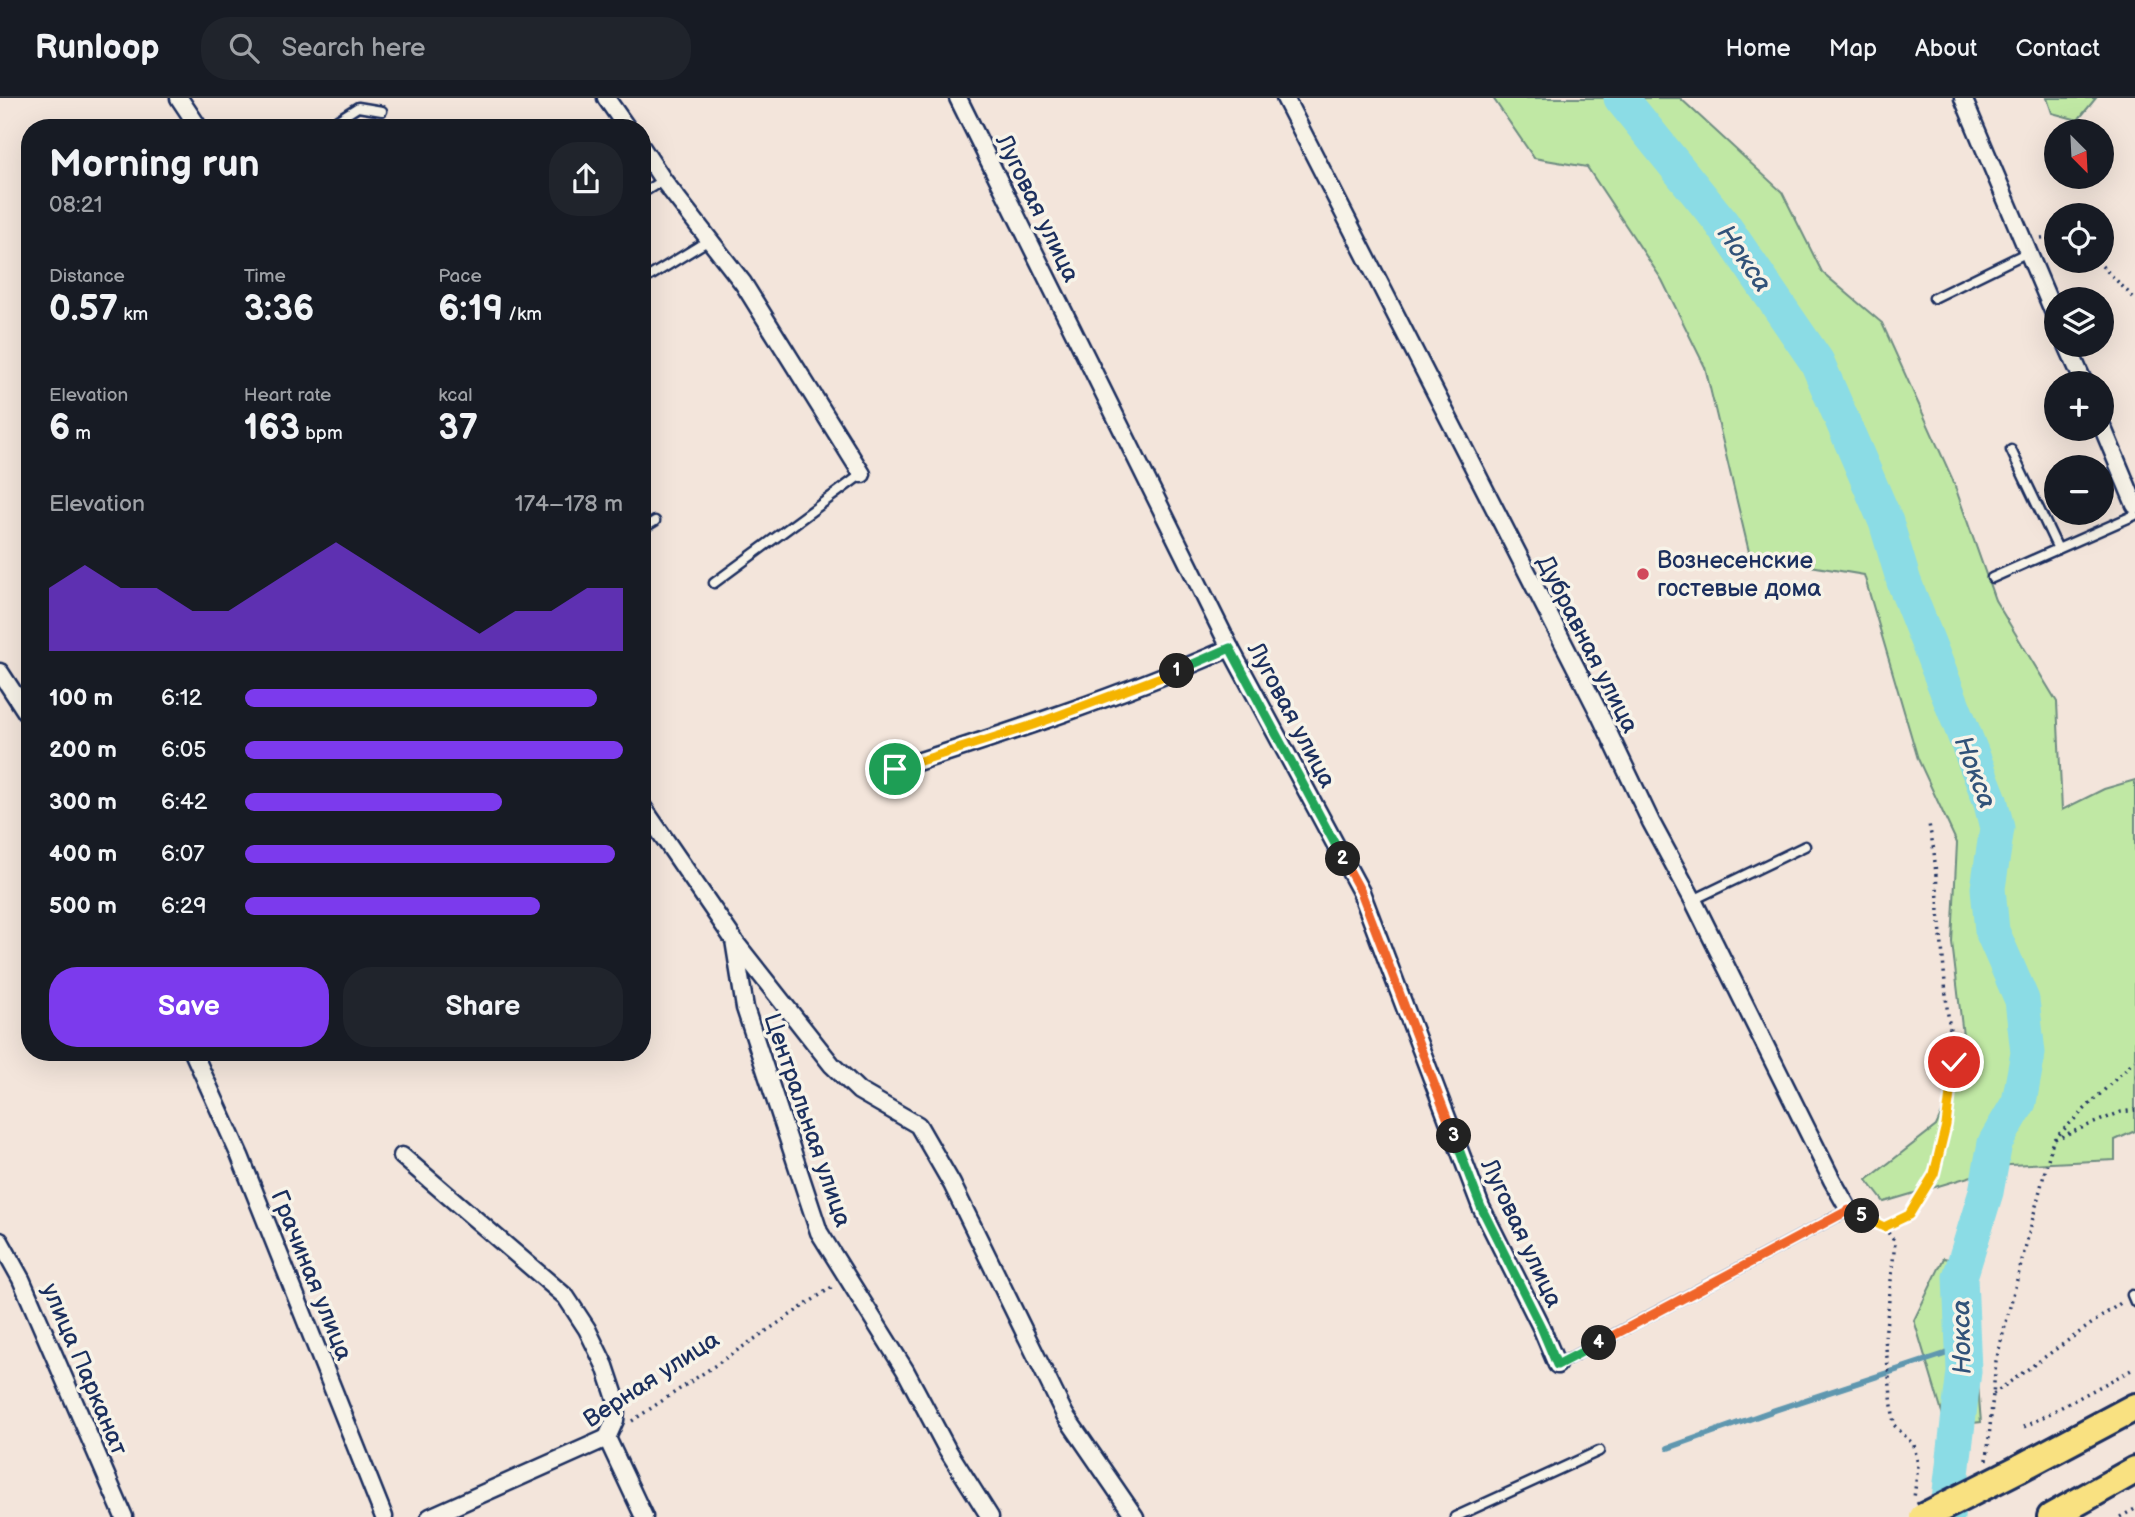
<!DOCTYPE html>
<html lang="en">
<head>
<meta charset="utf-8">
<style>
  body { margin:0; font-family:"Balsamiq Sans",sans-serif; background:#20242c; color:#f1f3f6; height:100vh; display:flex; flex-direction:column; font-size:26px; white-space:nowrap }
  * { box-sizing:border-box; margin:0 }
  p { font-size:23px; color:#9ea1a6 }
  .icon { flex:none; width:38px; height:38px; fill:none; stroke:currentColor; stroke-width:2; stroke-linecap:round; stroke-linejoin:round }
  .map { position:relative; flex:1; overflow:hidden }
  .panel { position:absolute; left:21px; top:21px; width:630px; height:942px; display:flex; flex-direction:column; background:#171b24; border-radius:28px; box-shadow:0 7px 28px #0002 }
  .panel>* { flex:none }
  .needle { width:46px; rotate:156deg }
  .tools { position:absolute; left:2044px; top:21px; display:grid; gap:14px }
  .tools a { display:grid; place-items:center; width:70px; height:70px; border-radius:50%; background:#171b24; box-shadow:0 7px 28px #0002; font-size:35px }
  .pin { position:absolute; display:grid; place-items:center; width:60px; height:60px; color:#fff; margin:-30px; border:4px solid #fff; border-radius:50%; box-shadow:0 2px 7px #0007 }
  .km { position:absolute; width:35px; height:35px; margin:-18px; border-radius:50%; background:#222; color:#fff; font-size:19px; line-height:35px; text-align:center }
  .round { display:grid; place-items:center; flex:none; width:74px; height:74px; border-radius:28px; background:#20242c }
  .head { display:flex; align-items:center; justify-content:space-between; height:119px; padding:0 28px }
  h1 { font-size:38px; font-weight:600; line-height:52px }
  .figures { display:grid; grid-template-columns:repeat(3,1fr); gap:10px; height:119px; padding:7px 28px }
  .figures div { display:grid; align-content:center }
  .figures b { font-size:35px; font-weight:600 }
  .figures small { font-size:19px; font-weight:400 }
  .figures p { font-size:19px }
  .chart { height:196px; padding:14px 28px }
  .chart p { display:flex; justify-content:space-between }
  .chart svg { width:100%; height:126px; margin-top:7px; fill:#7c3aed; opacity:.7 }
  .cta { display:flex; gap:14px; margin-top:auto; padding:14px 28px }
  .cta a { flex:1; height:80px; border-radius:28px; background:#7c3aed; color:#fff; font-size:28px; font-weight:600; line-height:80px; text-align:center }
  .cta a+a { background:#20242c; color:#f1f3f6 }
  ul { padding:0 28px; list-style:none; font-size:23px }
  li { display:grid; grid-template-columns:112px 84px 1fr; align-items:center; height:52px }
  li i { height:18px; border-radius:9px; background:#7c3aed }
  header { display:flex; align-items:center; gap:42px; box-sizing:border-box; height:98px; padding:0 35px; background:#171b24; border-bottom:2px solid #363941 }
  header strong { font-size:33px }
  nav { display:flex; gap:38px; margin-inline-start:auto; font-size:24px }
  .search { width:490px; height:63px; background:#20242c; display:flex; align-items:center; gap:18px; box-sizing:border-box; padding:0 24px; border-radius:28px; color:#9ea1a6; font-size:26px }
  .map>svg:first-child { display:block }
</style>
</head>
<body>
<header>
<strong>Runloop</strong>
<div class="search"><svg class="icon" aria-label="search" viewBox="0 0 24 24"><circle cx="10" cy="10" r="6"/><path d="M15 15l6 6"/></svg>Search here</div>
<nav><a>Home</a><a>Map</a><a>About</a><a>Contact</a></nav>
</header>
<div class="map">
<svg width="2135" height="1419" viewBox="0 0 2135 1419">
  <rect width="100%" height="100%" fill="#f3e5db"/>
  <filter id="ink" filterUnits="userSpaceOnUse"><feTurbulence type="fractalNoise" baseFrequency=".0143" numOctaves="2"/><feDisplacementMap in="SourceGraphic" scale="14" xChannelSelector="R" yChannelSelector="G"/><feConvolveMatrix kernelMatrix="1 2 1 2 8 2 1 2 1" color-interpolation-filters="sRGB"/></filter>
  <g filter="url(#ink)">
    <!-- green -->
    <g fill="#c0e8a4" stroke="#6e8c81" stroke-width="2">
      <path d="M1493,0H1680L1782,94L1822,174L1882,225L1952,380L1995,502L2057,604L2062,712L2104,691L2135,682V1033L2115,1042V1062L2009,1067L1884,1104L1867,1082L1936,1028L1966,963L1952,844L1957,745L1918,661L1864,477L1750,458L1705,269L1662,182L1587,69L1534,60Z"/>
      <path d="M2047,0H2096L2078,22L2052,15Z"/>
      <path d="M1944,1160L1968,1165C1976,1218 1976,1271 1981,1324L1946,1328L1914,1222Z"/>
    </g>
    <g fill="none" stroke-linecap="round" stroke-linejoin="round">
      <!-- stream -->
      <path stroke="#5e97af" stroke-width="6" d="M1668,1350L1775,1312L1963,1250"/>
      <!-- river -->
      <path stroke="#8bdce5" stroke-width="35" d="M1621,0L1721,124L1817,264L1886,424L1904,484L1990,702L1997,730L1988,790L1992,833L2022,902L2028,955L2019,1004L1995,1045L1986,1094L1960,1179L1964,1273L1947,1419"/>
      <!-- service casing -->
      <g stroke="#1b2f5e" stroke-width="13">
        <g id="service">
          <path d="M325,30L358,9L382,13"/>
          <path d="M642,95L663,82"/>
          <path d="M642,183L709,142"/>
          <path d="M1934,200L2028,154"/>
          <path d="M2011,352L2058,451"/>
          <path d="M642,431L655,423"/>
          <path d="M1992,480L2135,417"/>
          <path d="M714,485L862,376"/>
          <path d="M1693,802L1805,748"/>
          <path d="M2132,1197L2135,1204"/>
          <path d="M1557,1267L1849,1112"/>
          <path d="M1455,1419L1599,1353"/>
        </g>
      </g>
      <!-- minor casing -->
      <g stroke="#1b2f5e" stroke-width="21">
        <g id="minor">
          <path d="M179,0L199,30"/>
          <path d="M606,0L627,30"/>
          <path d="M958,0L1230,550L1361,794L1481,1109L1541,1229L1557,1267"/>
          <path d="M1285,0L1598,613L1651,724L1693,802L1832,1082L1849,1112"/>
          <path d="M1963,0L2056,220"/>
          <path d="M642,50L663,82L743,185L862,376"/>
          <path d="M2067,247L2084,285"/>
          <path d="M2102,328L2135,407"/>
          <path d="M0,574L30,620"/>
          <path d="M895,671C1008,635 1121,598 1230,550"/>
          <path d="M642,708L734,842L745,910L819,1134L905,1272L947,1351L990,1419"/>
          <path d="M735,844L832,967L859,993L918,1027L952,1086L1065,1317L1135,1419"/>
          <path d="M193,954L240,1058L384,1419"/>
          <path d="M402,1058L566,1199L587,1231L605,1268L617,1304L615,1322L607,1340L644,1419"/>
          <path d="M0,1143L21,1181L124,1419"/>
          <path d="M430,1419L607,1340"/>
        </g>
      </g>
      <!-- primary casing -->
      <g stroke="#1b2f5e" stroke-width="32">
        <g id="primary">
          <path d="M2020,1370L2135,1309"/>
          <path d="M2051,1419L2135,1372"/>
        </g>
      </g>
      <!-- path -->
      <g stroke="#1b2f5e" stroke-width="3.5" stroke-dasharray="2 5" stroke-linecap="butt">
        <path d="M2041,140L2056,138"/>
        <path d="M2097,163L2135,201"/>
        <path d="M2055,1041L2121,1014L2135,1012"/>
        <path d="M1864,1119L1884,1129L1909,1117L1934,1076L1946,1027L1954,964L1947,909L1934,753L1929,726"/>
        <path d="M1884,1129L1895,1144L1885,1240L1894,1327L1914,1347L1918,1367L1914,1400"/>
        <path d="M1993,1296L2122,1204"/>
        <path d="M632,1323L832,1189"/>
        <path d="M2024,1329L2135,1270"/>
        <path d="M1987,1362L1996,1263L2053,1042L2135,962"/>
        <path d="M2120,1419L2135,1411"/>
      </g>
      <!-- service -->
      <use href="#service" stroke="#f7f3e8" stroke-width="8"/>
      <!-- minor -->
      <use href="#minor" stroke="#f7f3e8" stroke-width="16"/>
      <!-- primary -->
      <use href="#primary" stroke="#f9e181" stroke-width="26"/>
      <!-- primary-bridge casing -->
      <g stroke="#1b2f5e" stroke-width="32" stroke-linecap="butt">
        <path id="primary-bridge" d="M1923,1419L2020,1370"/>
      </g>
      <!-- primary-bridge -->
      <use href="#primary-bridge" stroke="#f9e181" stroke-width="26"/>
    </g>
  </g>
  <g fill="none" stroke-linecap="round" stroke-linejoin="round" filter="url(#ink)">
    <!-- split-1 casing -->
    <g stroke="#fff" stroke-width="14">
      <path id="split-1" d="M895,671L1033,627L1177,573"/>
    </g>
    <!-- split-2 casing -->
    <g stroke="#fff" stroke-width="14">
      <path id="split-2" d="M1177,573L1230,550L1343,761"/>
    </g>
    <!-- split-3 casing -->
    <g stroke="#fff" stroke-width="14">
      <path id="split-3" d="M1343,761L1361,794L1454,1038"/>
    </g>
    <!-- split-4 casing -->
    <g stroke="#fff" stroke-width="14">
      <path id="split-4" d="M1454,1038L1481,1109L1541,1229L1557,1267L1599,1245"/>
    </g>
    <!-- split-5 casing -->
    <g stroke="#fff" stroke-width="14">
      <path id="split-5" d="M1599,1245L1849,1112L1862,1118"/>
    </g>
    <!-- split-6 casing -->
    <g stroke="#fff" stroke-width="14">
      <path id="split-6" d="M1862,1118L1884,1129L1909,1117L1934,1076L1946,1027L1954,964"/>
    </g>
    <!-- split-1 -->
    <use href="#split-1" stroke="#f5b400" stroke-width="9"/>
    <!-- split-2 -->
    <use href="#split-2" stroke="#22a559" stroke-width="9"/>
    <!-- split-3 -->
    <use href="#split-3" stroke="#f0652b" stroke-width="9"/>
    <!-- split-4 -->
    <use href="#split-4" stroke="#22a559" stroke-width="9"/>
    <!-- split-5 -->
    <use href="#split-5" stroke="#f0652b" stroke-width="9"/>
    <!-- split-6 -->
    <use href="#split-6" stroke="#f5b400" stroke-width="9"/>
  </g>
  <!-- markers -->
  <circle fill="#d1495b" stroke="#f7f3e8" stroke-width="2.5" cx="1643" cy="476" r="7"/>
  <g text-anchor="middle" stroke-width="7" stroke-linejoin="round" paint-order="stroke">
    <!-- street labels -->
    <g font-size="24" fill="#1b2f5e" stroke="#f7f3e8">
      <text transform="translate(1038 110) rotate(64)" y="8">Луговая улица</text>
      <text transform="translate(1588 546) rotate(63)" y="8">Дубравная улица</text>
      <text transform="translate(1292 617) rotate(62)" y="8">Луговая улица</text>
      <text transform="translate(808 1022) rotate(71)" y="8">Центральная улица</text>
      <text transform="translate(1522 1135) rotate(65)" y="8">Луговая улица</text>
      <text transform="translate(312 1177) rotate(68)" y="8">Грачиная улица</text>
      <text transform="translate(85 1271) rotate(67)" y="8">улица Парканат</text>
      <text transform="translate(651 1281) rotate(-33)" y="8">Верная улица</text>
    </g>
    <!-- poi labels -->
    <g font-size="24" fill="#1b2f5e" stroke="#f7f3e8" text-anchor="start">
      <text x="1657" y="470">Вознесенские<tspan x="1657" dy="28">гостевые дома</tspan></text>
    </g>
    <!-- water labels -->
    <g font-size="26" font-style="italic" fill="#315279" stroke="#f7f3e8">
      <text transform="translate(1745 160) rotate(55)" y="9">Нокса</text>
      <text transform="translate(1976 674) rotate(69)" y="9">Нокса</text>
      <text transform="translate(1961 1239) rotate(-91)" y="9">Нокса</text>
    </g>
  </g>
</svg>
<div class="tools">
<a><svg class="needle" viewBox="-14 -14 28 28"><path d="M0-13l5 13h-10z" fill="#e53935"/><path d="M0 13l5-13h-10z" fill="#9ea1a6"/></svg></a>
<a><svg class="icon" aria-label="locate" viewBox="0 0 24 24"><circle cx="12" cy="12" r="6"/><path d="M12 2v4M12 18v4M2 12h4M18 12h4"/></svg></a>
<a><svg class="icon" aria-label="layers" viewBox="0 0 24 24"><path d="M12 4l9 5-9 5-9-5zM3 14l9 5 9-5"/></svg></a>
<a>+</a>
<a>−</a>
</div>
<div class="pin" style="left:895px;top:671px;background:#1e9e55"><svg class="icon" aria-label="arrive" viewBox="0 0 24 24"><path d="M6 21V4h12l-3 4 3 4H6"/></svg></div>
<div class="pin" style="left:1954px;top:964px;background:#d93025"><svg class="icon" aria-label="check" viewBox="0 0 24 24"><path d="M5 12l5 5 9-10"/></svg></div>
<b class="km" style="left:1177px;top:573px">1</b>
<b class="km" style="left:1343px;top:761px">2</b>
<b class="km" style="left:1454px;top:1038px">3</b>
<b class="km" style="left:1599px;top:1245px">4</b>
<b class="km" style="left:1862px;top:1118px">5</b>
<section class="panel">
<div class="head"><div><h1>Morning run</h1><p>08:21</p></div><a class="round"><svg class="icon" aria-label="share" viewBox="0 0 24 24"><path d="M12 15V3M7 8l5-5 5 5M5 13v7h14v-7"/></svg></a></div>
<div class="figures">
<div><p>Distance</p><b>0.57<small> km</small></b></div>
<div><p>Time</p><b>3:36</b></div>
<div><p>Pace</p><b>6:19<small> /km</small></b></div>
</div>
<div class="figures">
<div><p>Elevation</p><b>6<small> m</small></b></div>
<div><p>Heart rate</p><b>163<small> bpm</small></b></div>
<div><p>kcal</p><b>37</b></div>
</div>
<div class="chart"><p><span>Elevation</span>174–178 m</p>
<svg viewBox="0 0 160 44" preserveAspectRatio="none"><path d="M0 44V22L10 14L20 22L30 22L40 30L50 30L60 22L70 14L80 6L90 14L100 22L110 30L120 38L130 30L140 30L150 22L160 22V44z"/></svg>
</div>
<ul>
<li><b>100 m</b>6:12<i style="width:93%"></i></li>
<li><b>200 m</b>6:05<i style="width:100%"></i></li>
<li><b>300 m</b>6:42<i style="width:68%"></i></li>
<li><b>400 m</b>6:07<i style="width:98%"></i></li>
<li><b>500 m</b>6:29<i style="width:78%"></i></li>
</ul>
<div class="cta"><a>Save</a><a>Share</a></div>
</section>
</div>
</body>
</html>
